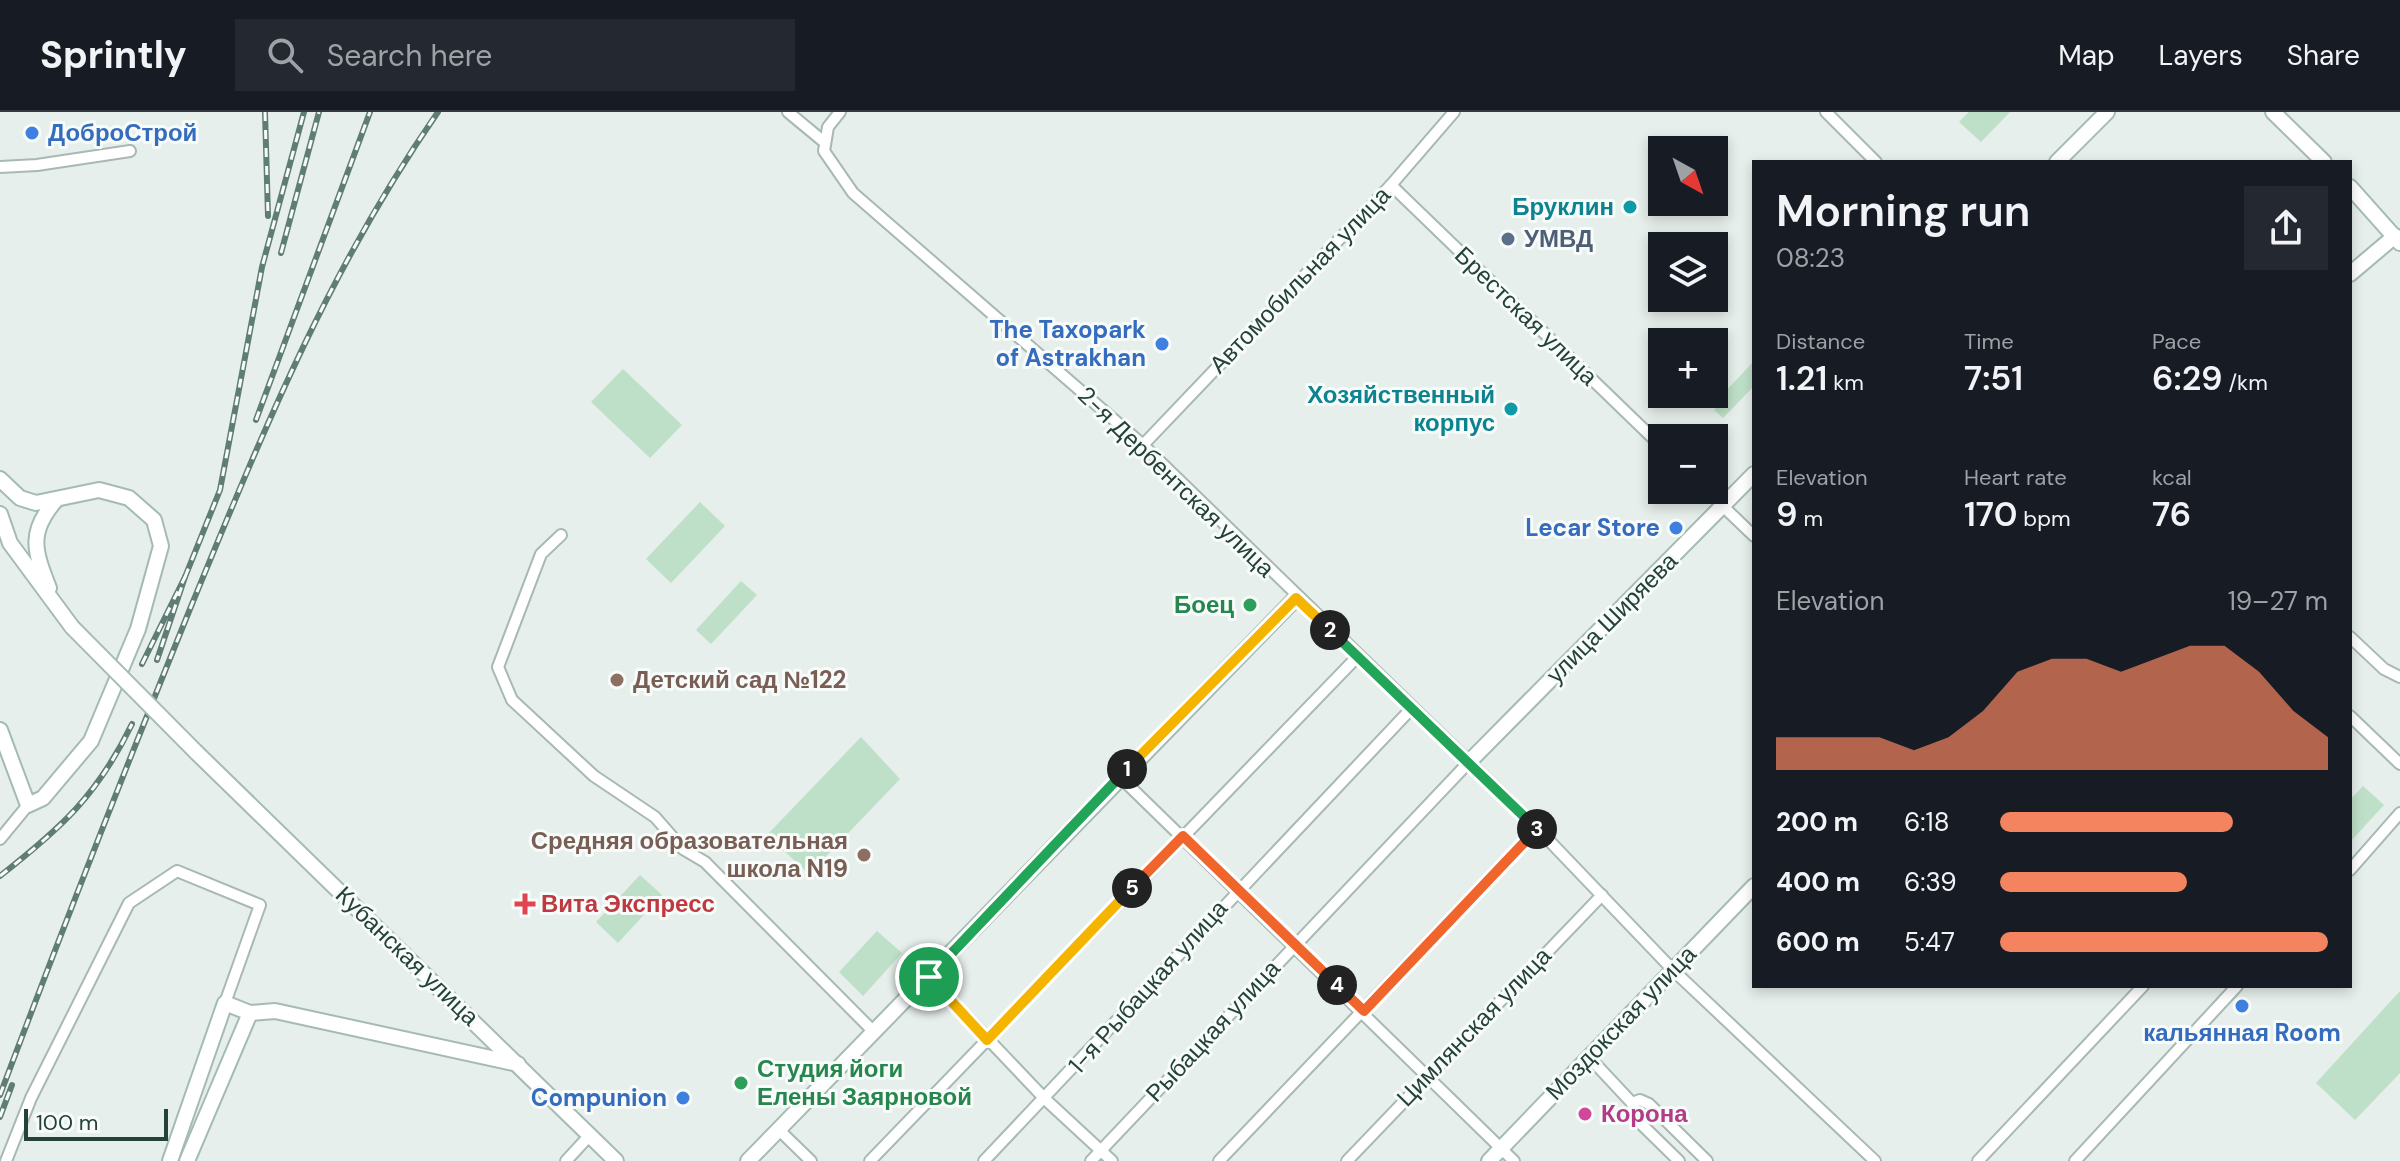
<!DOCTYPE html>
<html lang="en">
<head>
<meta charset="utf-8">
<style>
  body { margin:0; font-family:"DM Sans",sans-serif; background:#242831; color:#f1f3f6; height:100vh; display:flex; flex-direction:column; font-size:30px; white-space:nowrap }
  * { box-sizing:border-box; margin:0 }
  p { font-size:26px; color:#9ea1a6 }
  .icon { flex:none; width:44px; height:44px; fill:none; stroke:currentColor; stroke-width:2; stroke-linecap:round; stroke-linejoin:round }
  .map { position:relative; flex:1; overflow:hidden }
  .side { position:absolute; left:1752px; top:48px; width:600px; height:828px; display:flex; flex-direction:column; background:#171b24; border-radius:0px; box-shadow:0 4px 12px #0003 }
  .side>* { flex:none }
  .needle { width:52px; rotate:140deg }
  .controls { position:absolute; left:1648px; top:24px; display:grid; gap:16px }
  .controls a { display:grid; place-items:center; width:80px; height:80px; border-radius:0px; background:#171b24; box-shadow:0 4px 12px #0003; font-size:40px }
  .scale { position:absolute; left:24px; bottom:20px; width:144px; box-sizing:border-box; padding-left:8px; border:4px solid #24423a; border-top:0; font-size:22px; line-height:28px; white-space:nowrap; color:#24423a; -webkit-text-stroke:6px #f7fbf9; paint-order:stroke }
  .pin { position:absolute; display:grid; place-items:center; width:68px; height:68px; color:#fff; margin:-34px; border:4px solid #fff; border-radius:50%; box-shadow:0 2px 8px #0007 }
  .km { position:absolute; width:40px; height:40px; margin:-20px; border-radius:50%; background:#222; color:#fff; font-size:22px; line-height:40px; text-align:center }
  .round { display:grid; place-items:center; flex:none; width:84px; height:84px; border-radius:0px; background:#242831 }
  .overview { display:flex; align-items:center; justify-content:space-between; height:136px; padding:0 24px }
  h1 { font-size:44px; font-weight:600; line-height:60px }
  .figures { display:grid; grid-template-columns:repeat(3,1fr); gap:12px; height:136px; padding:8px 24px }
  .figures div { display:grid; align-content:center }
  .figures b { font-size:34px; font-weight:600 }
  .figures small { font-size:22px; font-weight:400 }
  .figures p { font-size:22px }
  .chart { height:224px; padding:16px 24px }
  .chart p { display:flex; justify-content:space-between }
  .chart svg { width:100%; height:144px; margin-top:8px; fill:#f4845f; opacity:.7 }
  ul { padding:0 24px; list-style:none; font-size:26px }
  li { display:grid; grid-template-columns:128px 96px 1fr; align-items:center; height:60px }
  li i { height:20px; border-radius:10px; background:#f4845f }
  header { display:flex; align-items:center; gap:48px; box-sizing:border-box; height:112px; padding:0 40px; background:#171b24; border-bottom:2px solid #363941 }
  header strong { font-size:38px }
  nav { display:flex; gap:44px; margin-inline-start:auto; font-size:28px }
  .search { width:560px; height:72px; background:#242831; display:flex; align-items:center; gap:20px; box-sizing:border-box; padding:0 28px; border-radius:0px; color:#9ea1a6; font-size:30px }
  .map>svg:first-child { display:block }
</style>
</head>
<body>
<header>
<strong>Sprintly</strong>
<div class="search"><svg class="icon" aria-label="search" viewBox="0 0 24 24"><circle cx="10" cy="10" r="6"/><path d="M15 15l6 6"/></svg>Search here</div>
<nav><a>Map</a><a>Layers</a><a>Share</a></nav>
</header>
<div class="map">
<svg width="2400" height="1049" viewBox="0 0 2400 1049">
  <rect width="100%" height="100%" fill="#e6efeb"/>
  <!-- green -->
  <g fill="#bfe0c8">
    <path d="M1969,0H2010L1981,30L1959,10Z"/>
    <path d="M1754,249V274L1723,306L1714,298L1725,286L1722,283Z"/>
    <path d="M623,257L682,313L650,346L591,290Z"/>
    <path d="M700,390L725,414L671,471L646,447Z"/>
    <path d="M741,469L757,483L711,532L696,518Z"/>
    <path d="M861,625L900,667L809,762L767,723Z"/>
    <path d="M2363,674L2384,693L2350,730V688Z"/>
    <path d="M640,763L662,783L618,831L596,810Z"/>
    <path d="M877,819L902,841L863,884L839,860Z"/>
    <path d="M2400,879V961L2355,1008L2316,971Z"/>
  </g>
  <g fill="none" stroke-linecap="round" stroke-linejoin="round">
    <!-- street casing -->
    <g stroke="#a8b8b2" stroke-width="14">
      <g id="street">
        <path d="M788,0L823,29"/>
        <path d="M840,0L828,15L824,39L853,81L1143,333L1537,716L1673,858L1875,1049"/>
        <path d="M1826,0L1876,50"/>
        <path d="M0,55L37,53L130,39"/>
        <path d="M1391,73L1662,335"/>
        <path d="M1143,333L1391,73L1454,0"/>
        <path d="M1706,378L1754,424"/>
        <path d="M561,423L541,442L498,555L512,588L594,664L655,705L683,737L705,750L874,920"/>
        <path d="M2350,525L2384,557L2400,565"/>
        <path d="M2350,604L2400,652"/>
        <path d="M1120,665L1514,1049"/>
        <path d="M0,727L28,693"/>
        <path d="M2350,758L2400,701"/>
        <path d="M929,865L1045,987L1112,1049"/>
        <path d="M1589,945L1632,991L1640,988L1649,992L1707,1049"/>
        <path d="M1632,991L1636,1007L1679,1049"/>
        <path d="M778,1017L811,1049"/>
        <path d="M6,1049L31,986L129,791L177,759L260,793L225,891"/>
        <path d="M566,1049L590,1023"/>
        <path d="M870,1049L1358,544"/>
        <path d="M984,1049L1411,597"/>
        <path d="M1091,1049L1469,650"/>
        <path d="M1219,1049L1537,716"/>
        <path d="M1347,1049L1602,783"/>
        <path d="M1978,1049L2143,874"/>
        <path d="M2075,1049L2237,874"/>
      </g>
    </g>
    <!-- secondary casing -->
    <g stroke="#a4bbb3" stroke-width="18">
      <g id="secondary">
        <path d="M2273,0L2324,50"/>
        <path d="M2057,50L2107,0"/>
        <path d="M2350,75L2400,131"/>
        <path d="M2350,162L2395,124"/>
        <path d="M0,367L20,386L36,391L99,378L129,386L154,408L161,434L138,517L91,629L43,686L28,693L0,618"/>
        <path d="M0,402L10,431L72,515"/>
        <path d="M49,476C34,438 28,420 56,388"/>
        <path d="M196,640L616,1049"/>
        <path d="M1469,650L1754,362"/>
        <path d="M170,1049L225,891L250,901L275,899L518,952"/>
        <path d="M187,1049L250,901"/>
        <path d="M748,1049L1296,486"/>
        <path d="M1489,1049L1754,774"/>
      </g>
    </g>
    <!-- street -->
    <use href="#street" stroke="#fff" stroke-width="10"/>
    <!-- secondary -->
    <use href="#secondary" stroke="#fff" stroke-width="14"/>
    <!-- rail casing -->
    <g stroke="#5f7d75" stroke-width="6">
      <g id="rail">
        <path d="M265,0L268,104"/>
        <path d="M281,141L319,0"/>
        <path d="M256,308L370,0"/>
        <path d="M185,465L220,378L262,155L304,0"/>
        <path d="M142,552L185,465L157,548"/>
        <path d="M0,764C61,716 97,684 132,612"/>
        <path d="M0,983C62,818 126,655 192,492C264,317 329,157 438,0"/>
        <path d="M0,1005L12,973"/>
      </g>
    </g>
    <!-- rail -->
    <use href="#rail" stroke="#f7fbf9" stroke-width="3" stroke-dasharray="9" stroke-linecap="butt"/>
    <!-- secondary-bridge casing -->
    <g stroke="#a4bbb3" stroke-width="18" stroke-linecap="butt">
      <path id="secondary-bridge" d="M72,515L196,640"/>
    </g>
    <!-- secondary-bridge -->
    <use href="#secondary-bridge" stroke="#fff" stroke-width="14"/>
  </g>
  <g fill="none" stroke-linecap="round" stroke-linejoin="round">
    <!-- split-1 casing -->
    <g stroke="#fff" stroke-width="16">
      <path id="split-1" d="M929,865L1127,657"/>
    </g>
    <!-- split-2 casing -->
    <g stroke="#fff" stroke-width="16">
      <path id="split-2" d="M1127,657L1296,486L1330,518"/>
    </g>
    <!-- split-3 casing -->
    <g stroke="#fff" stroke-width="16">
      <path id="split-3" d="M1330,518L1537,717"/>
    </g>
    <!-- split-4 casing -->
    <g stroke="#fff" stroke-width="16">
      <path id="split-4" d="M1337,873L1364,899L1537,717"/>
    </g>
    <!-- split-5 casing -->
    <g stroke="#fff" stroke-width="16">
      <path id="split-5" d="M1132,776L1183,724L1337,873"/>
    </g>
    <!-- split-6 casing -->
    <g stroke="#fff" stroke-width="16">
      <path id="split-6" d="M929,865L987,928L1132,776"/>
    </g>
    <!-- split-1 -->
    <use href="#split-1" stroke="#22a559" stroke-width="10"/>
    <!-- split-2 -->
    <use href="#split-2" stroke="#f5b400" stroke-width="10"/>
    <!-- split-3 -->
    <use href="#split-3" stroke="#22a559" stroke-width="10"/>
    <!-- split-4 -->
    <use href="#split-4" stroke="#f0652b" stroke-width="10"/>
    <!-- split-5 -->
    <use href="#split-5" stroke="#f0652b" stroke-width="10"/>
    <!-- split-6 -->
    <use href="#split-6" stroke="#f5b400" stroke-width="10"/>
  </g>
  <!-- markers -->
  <g fill="#3f7fe0" stroke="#f7fbf9" stroke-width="3">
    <circle cx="32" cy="21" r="8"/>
    <circle cx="1162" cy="232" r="8"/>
    <circle cx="1676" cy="416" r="8"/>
    <circle cx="2242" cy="894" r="8"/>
    <circle cx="683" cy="986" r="8"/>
  </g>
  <g fill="#0f9aa8" stroke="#f7fbf9" stroke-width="3">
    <circle cx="1630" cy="95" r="8"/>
    <circle cx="1511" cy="297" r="8"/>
  </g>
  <circle fill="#5c6f8a" stroke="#f7fbf9" stroke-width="3" cx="1508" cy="127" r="8"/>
  <g fill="#2e9e5b" stroke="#f7fbf9" stroke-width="3">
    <circle cx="1250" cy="493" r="8"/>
    <circle cx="741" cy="971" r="8"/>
  </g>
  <g fill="#8d6e63" stroke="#f7fbf9" stroke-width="3">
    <circle cx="617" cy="568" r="8"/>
    <circle cx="864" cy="743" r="8"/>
  </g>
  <path fill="#e0444e" stroke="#f7fbf9" stroke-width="3" d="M521 780h8v8h8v8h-8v8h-8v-8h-8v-8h8z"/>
  <circle fill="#d1479c" stroke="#f7fbf9" stroke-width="3" cx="1585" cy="1002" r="8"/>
  <g text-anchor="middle" stroke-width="6" stroke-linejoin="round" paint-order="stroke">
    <!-- shop labels -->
    <g font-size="24" font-weight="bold" fill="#366cbe" stroke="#f7fbf9" text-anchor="end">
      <text x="48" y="29" text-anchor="start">ДоброСтрой</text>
      <text x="1146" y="226">The Taxopark<tspan x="1146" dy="28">of Astrakhan</tspan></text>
      <text x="1660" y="424">Lecar Store</text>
      <text x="2242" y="929" text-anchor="middle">кальянная Room</text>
      <text x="667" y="994">Compunion</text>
    </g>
    <!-- culture labels -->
    <g font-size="24" font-weight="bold" fill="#0d838f" stroke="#f7fbf9" text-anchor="end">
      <text x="1614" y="103">Бруклин</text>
      <text x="1495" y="291">Хозяйственный<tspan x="1495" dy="28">корпус</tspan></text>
    </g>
    <!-- service labels -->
    <g font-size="24" font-weight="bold" fill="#4e5e75" stroke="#f7fbf9" text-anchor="start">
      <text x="1524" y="135">УМВД</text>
    </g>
    <!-- street labels -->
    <g font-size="24" fill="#24423a" stroke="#f7fbf9">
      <text transform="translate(1300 168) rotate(-46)" y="8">Автомобильная улица</text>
      <text transform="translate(1526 204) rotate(44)" y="8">Брестская улица</text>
      <text transform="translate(1176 370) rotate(44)" y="8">2-я Дербентская улица</text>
      <text transform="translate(1612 506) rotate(-45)" y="8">улица Ширяева</text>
      <text transform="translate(407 844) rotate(44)" y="8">Кубанская улица</text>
      <text transform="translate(1148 875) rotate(-48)" y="8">1-я Рыбацкая улица</text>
      <text transform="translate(1621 911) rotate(-46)" y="8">Моздокская улица</text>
      <text transform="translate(1474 915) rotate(-46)" y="8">Цимлянская улица</text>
      <text transform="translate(1213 919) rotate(-47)" y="8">Рыбацкая улица</text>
    </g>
    <!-- leisure labels -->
    <g font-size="24" font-weight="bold" fill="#27864d" stroke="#f7fbf9" text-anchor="end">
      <text x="1234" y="501">Боец</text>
      <text x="757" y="965" text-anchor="start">Студия йоги<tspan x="757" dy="28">Елены Заярновой</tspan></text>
    </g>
    <!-- education labels -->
    <g font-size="24" font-weight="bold" fill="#785e54" stroke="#f7fbf9" text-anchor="start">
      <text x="633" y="576">Детский сад №122</text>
      <text x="848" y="737" text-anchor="end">Средняя образовательная<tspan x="848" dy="28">школа N19</tspan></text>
    </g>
    <!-- health labels -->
    <g font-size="24" font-weight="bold" fill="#be3a42" stroke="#f7fbf9" text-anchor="start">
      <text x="541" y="800">Вита Экспресс</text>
    </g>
    <!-- hotel labels -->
    <g font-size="24" font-weight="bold" fill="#b23c85" stroke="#f7fbf9" text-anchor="start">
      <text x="1601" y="1010">Корона</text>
    </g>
  </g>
</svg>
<div class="controls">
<a><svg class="needle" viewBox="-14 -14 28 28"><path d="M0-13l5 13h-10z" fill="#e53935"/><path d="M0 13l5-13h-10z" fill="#9ea1a6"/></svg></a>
<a><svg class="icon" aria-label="layers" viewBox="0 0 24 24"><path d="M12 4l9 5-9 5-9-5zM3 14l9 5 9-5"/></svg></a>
<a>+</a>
<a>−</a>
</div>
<div class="scale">100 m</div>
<div class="pin" style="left:929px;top:865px;background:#1e9e55"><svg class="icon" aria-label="arrive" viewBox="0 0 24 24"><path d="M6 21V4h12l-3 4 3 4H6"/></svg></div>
<b class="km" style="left:1127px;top:657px">1</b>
<b class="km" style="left:1330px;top:518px">2</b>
<b class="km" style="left:1537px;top:717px">3</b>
<b class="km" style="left:1337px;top:873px">4</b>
<b class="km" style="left:1132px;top:776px">5</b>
<section class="side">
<div class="overview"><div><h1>Morning run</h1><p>08:23</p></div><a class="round"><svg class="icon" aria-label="share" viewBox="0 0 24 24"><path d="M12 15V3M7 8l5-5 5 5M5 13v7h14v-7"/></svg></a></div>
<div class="figures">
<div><p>Distance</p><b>1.21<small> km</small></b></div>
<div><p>Time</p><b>7:51</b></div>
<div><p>Pace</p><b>6:29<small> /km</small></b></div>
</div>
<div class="figures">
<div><p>Elevation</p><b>9<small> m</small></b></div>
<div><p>Heart rate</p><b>170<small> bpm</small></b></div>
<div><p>kcal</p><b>76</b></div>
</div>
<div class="chart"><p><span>Elevation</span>19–27 m</p>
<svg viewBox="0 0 160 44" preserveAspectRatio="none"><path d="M0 44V34L10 34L20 34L30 34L40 38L50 34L60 26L70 14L80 10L90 10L100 14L110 10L120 6L130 6L140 14L150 26L160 34V44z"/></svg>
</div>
<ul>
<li><b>200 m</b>6:18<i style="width:71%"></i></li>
<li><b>400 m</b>6:39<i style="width:57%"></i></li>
<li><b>600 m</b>5:47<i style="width:100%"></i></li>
</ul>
</section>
</div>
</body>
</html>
